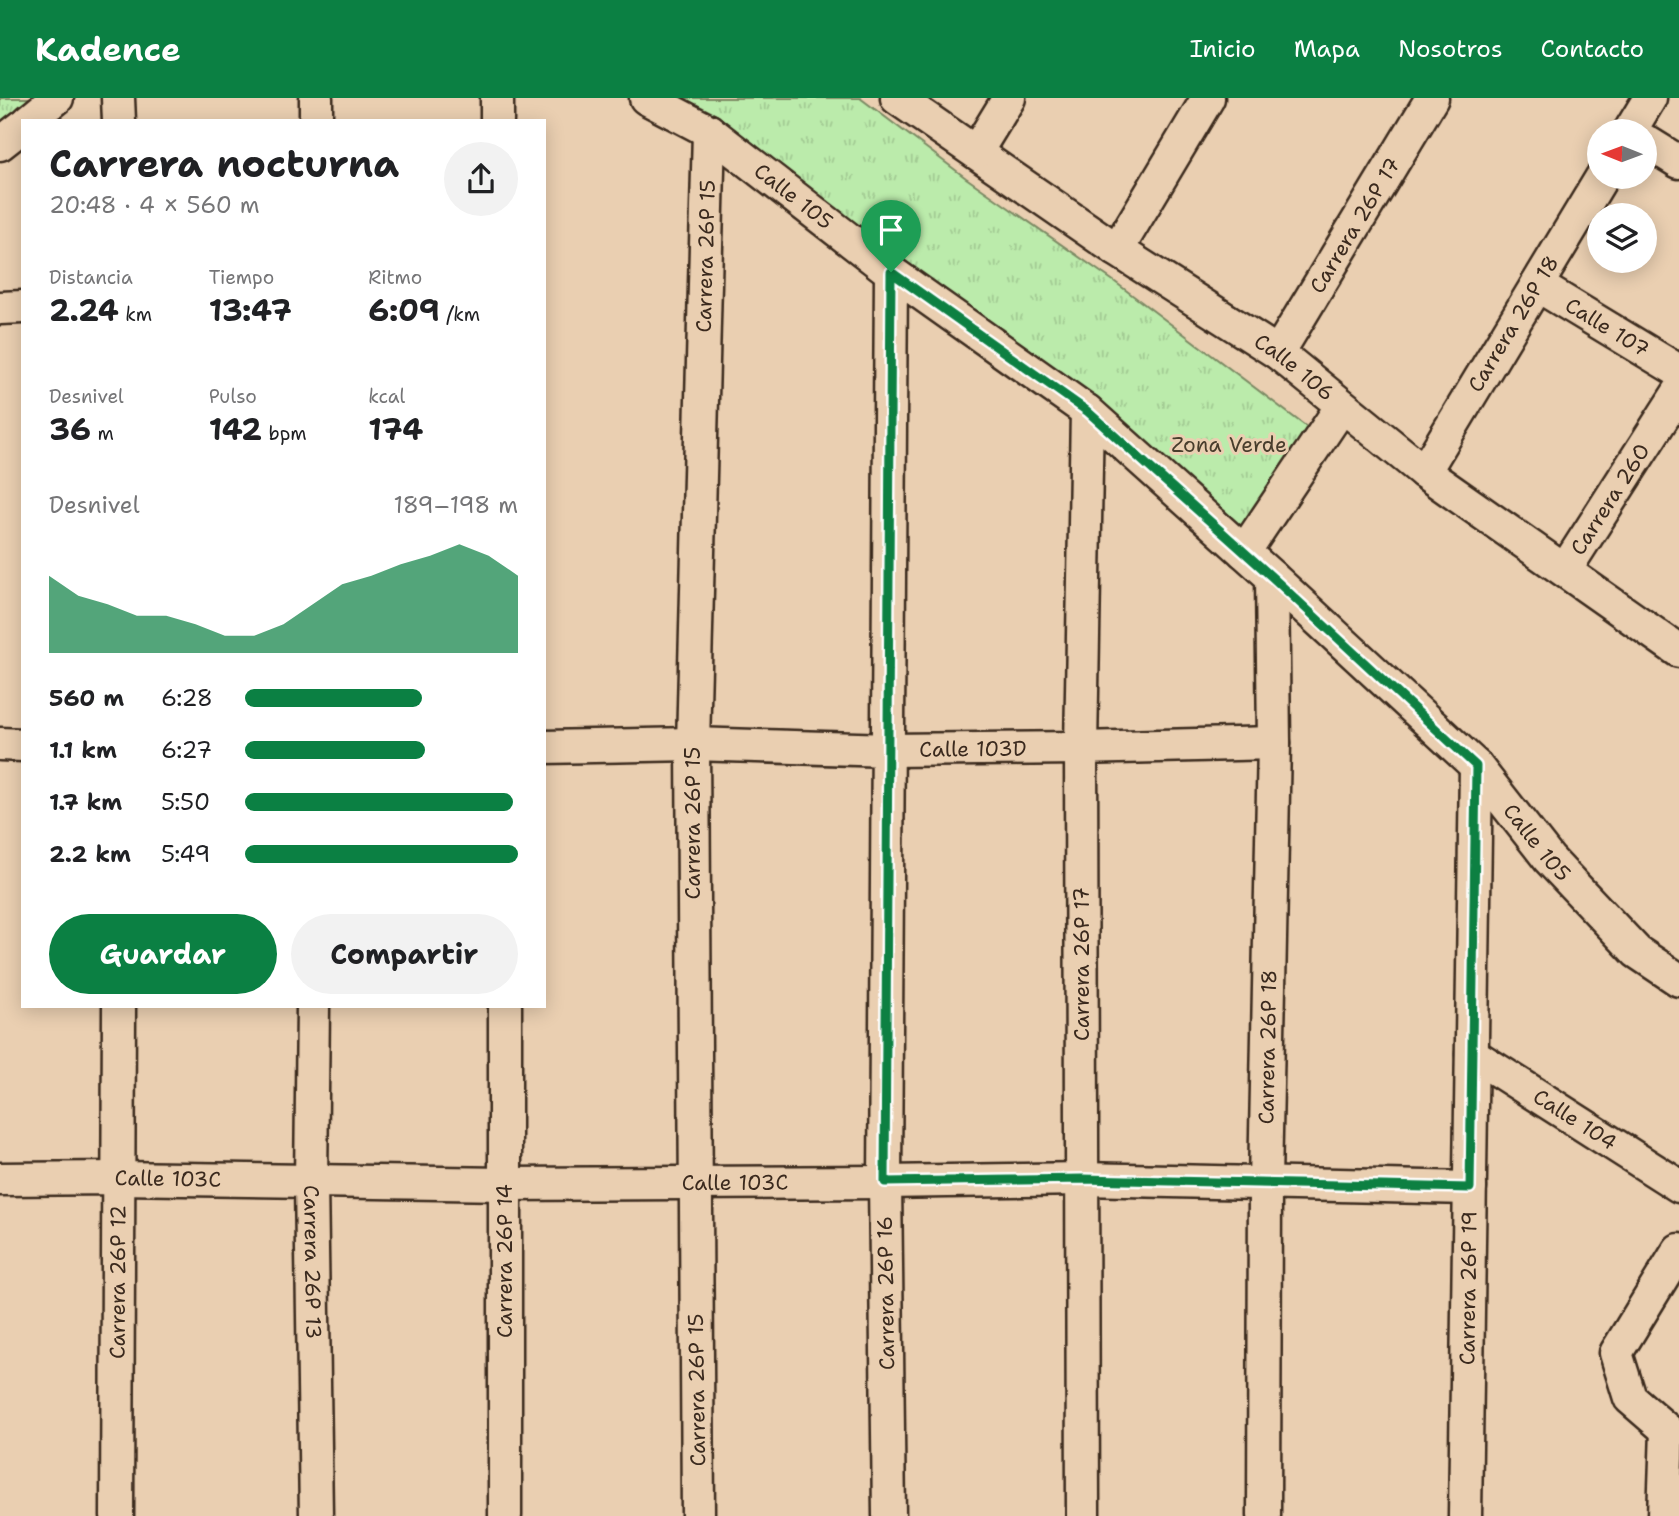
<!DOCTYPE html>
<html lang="es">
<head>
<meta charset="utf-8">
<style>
  body { margin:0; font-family:"Shantell Sans",sans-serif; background:#f2f2f2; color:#202124; height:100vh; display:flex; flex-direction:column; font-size:26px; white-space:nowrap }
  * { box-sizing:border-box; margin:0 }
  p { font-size:23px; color:#757577 }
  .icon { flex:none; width:38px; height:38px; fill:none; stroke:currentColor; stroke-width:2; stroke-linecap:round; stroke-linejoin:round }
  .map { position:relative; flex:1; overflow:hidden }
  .details { position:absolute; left:21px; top:21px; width:525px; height:889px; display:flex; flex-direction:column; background:#fff; border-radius:0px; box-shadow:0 4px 18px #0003 }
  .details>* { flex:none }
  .needle { width:46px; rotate:271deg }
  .controls { position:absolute; left:1587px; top:21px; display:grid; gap:14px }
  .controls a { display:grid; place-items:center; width:70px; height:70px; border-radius:50%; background:#fff; box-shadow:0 4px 18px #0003; font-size:35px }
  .pin { position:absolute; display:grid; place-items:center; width:60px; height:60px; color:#fff; margin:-72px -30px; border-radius:50% 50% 50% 0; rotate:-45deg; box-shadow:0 0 7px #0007 }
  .pin .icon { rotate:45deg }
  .round { display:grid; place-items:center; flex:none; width:74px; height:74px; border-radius:37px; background:#f2f2f2 }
  .headline { display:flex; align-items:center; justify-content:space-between; height:119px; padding:0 28px }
  h1 { font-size:38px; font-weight:700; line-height:52px }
  .figures { display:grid; grid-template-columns:repeat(3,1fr); gap:10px; height:119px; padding:7px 28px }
  .figures div { display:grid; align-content:center }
  .figures b { font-size:30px; font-weight:700 }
  .figures small { font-size:19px; font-weight:400 }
  .figures p { font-size:19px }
  .chart { height:196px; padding:14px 28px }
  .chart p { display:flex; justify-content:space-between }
  .chart svg { width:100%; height:126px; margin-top:7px; fill:#0b8043; opacity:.7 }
  .action { display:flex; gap:14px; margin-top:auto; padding:14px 28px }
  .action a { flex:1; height:80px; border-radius:42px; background:#0b8043; color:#fff; font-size:28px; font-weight:700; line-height:80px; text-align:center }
  .action a+a { background:#f2f2f2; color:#202124 }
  ul { padding:0 28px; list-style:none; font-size:23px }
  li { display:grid; grid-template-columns:112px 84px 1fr; align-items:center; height:52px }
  li i { height:18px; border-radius:9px; background:#0b8043 }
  header { display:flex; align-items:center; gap:42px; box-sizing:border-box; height:98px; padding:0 35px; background:#0b8043; color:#fff }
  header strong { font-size:33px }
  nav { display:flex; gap:38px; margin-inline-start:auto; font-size:24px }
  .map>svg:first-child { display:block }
</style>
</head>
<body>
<header>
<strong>Kadence</strong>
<nav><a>Inicio</a><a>Mapa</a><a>Nosotros</a><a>Contacto</a></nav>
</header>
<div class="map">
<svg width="1679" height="1418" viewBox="0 0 1679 1418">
  <defs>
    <pattern id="park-tufts" width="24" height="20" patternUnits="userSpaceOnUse" patternTransform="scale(1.75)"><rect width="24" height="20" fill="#bbebab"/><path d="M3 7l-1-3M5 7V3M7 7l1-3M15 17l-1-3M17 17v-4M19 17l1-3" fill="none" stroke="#a2ca93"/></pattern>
  </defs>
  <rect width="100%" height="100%" fill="#eacfb1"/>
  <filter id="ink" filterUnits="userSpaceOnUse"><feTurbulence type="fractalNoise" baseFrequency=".0143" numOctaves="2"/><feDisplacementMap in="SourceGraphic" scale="14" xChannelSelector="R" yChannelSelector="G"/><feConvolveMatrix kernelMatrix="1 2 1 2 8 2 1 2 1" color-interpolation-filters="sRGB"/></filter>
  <g filter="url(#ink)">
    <!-- park -->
    <g fill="url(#park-tufts)" stroke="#7b8a64" stroke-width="2">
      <path d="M0,0H50L0,35Z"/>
      <path d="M672,0H860L966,80L1115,184L1312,333L1242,439Z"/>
    </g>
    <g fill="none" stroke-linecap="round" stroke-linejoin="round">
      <!-- minor casing -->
      <g stroke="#3b2a1e" stroke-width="37">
        <g id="minor">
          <path d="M118,0L119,23"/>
          <path d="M316,0V23"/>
          <path d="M497,0V23"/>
          <path id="s1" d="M646,0L709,33L891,174L1087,313L1272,479L1476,668L1549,761L1637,854L1679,882"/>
          <path id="s2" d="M897,0L1117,152L1278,255L1424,374L1679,553"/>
          <path d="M29,23L57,0"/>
          <path d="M1630,33L1650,0"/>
          <path d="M1645,43L1679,64"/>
          <path d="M0,46L23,28"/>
          <path d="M976,54L1009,0"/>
          <path d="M1117,152L1208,0"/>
          <path id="s3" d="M1537,187L1679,273"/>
          <path d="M0,210L23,209"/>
          <path id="s4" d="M1278,255L1432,0"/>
          <path id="s5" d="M1424,374L1602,79"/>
          <path d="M1244,454L1342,308"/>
          <path id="s6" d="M1565,472L1679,294"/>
          <path d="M0,646L23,647"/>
          <path id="s7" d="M544,649L693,646L889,652L1081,650L1274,645"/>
          <path id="s8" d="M313,908L311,1084L316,1418"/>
          <path id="s9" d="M1472,956L1679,1088"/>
          <path id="s10" d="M0,1081L118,1080L505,1086L885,1084L1082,1081L1470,1090"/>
          <path d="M1667,1332L1630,1300L1616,1255L1679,1152"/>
          <path id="s11" d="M117,1418L119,908"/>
          <path d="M505,1418V908"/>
          <path id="s12" d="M698,1418L693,646L709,33"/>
          <path d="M889,1418L885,1084L891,174"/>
          <path d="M1083,1418L1081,650L1087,313"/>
          <path id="s13" d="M1264,1418L1265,1084L1274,645L1272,479"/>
          <path id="s14" d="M1465,1418L1476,668"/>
          <path d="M1664,1418L1667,1332"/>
        </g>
      </g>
      <!-- minor -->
      <use href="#minor" stroke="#eacfb1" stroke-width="32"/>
    </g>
  </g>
  <g fill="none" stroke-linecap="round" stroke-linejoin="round" filter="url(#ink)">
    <!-- route casing -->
    <g stroke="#fff" stroke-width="14">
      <path id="route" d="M891,174L1087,313L1272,479L1476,668L1470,1090L1082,1081L885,1084Z"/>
    </g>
    <!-- route -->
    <use href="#route" stroke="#0b8043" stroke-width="9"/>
  </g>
  <g text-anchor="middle" stroke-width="6" stroke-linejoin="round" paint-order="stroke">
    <!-- street labels -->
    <g font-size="21" fill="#3b2a1e" stroke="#eacfb1">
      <text dy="7" stroke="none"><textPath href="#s1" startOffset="178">Calle 105</textPath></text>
      <text dy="7" stroke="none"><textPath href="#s4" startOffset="149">Carrera 26P 17</textPath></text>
      <text dy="7" stroke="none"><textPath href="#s12" startOffset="1260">Carrera 26P 15</textPath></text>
      <text dy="7" stroke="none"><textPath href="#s5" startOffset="173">Carrera 26P 18</textPath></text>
      <text dy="7" stroke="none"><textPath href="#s3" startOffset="82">Calle 107</textPath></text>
      <text dy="7" stroke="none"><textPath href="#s2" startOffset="480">Calle 106</textPath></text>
      <text dy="7" stroke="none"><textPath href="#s6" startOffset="84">Carrera 26O</textPath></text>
      <text dy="7" stroke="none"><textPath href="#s7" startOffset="429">Calle 103D</textPath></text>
      <text transform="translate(693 725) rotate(-90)" y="7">Carrera 26P 15</text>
      <text dy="7" stroke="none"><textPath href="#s1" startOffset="1166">Calle 105</textPath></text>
      <text transform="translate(1082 866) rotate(-90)" y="7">Carrera 26P 17</text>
      <text dy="7" stroke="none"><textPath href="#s13" startOffset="469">Carrera 26P 18</textPath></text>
      <text dy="7" stroke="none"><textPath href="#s9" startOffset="122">Calle 104</textPath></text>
      <text dy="7" stroke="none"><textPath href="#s10" startOffset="168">Calle 103C</textPath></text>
      <text dy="7" stroke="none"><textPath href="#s10" startOffset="735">Calle 103C</textPath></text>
      <text dy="7" stroke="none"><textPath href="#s8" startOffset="256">Carrera 26P 13</textPath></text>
      <text transform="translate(505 1163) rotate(-90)" y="7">Carrera 26P 14</text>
      <text dy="7" stroke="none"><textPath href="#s11" startOffset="234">Carrera 26P 12</textPath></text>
      <text dy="7" stroke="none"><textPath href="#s14" startOffset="228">Carrera 26P 19</textPath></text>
      <text transform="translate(886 1195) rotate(-91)" y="7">Carrera 26P 16</text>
      <text transform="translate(697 1292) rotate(-91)" y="7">Carrera 26P 15</text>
    </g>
    <!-- park labels -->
    <g font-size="21" fill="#483d2c" stroke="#eacfb1">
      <text x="1229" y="354">Zona Verde</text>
    </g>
  </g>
</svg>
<div class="controls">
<a><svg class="needle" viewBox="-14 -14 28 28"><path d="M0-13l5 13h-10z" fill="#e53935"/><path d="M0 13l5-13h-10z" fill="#757577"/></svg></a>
<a><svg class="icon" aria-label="layers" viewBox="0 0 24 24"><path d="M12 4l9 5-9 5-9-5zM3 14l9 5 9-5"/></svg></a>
</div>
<div class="pin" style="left:891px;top:174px;background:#1e9e55"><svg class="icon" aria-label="arrive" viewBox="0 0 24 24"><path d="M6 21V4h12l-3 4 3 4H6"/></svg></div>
<section class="details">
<div class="headline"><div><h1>Carrera nocturna</h1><p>20:48 · 4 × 560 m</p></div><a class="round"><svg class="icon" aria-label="share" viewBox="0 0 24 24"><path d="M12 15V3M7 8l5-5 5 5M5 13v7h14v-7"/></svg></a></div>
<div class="figures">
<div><p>Distancia</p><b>2.24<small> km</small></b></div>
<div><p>Tiempo</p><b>13:47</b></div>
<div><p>Ritmo</p><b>6:09<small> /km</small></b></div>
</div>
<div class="figures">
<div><p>Desnivel</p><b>36<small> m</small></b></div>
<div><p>Pulso</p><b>142<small> bpm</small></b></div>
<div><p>kcal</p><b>174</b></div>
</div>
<div class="chart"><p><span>Desnivel</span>189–198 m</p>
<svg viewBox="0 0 160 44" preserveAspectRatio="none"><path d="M0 44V17L10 24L20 27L30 31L40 31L50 34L60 38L70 38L80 34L90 27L100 20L110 17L120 13L130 10L140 6L150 10L160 17V44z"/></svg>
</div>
<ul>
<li><b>560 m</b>6:28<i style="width:65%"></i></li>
<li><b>1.1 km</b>6:27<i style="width:66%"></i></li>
<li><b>1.7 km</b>5:50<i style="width:98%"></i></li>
<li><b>2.2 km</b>5:49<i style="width:100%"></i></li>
</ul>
<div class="action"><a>Guardar</a><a>Compartir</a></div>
</section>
</div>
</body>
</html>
